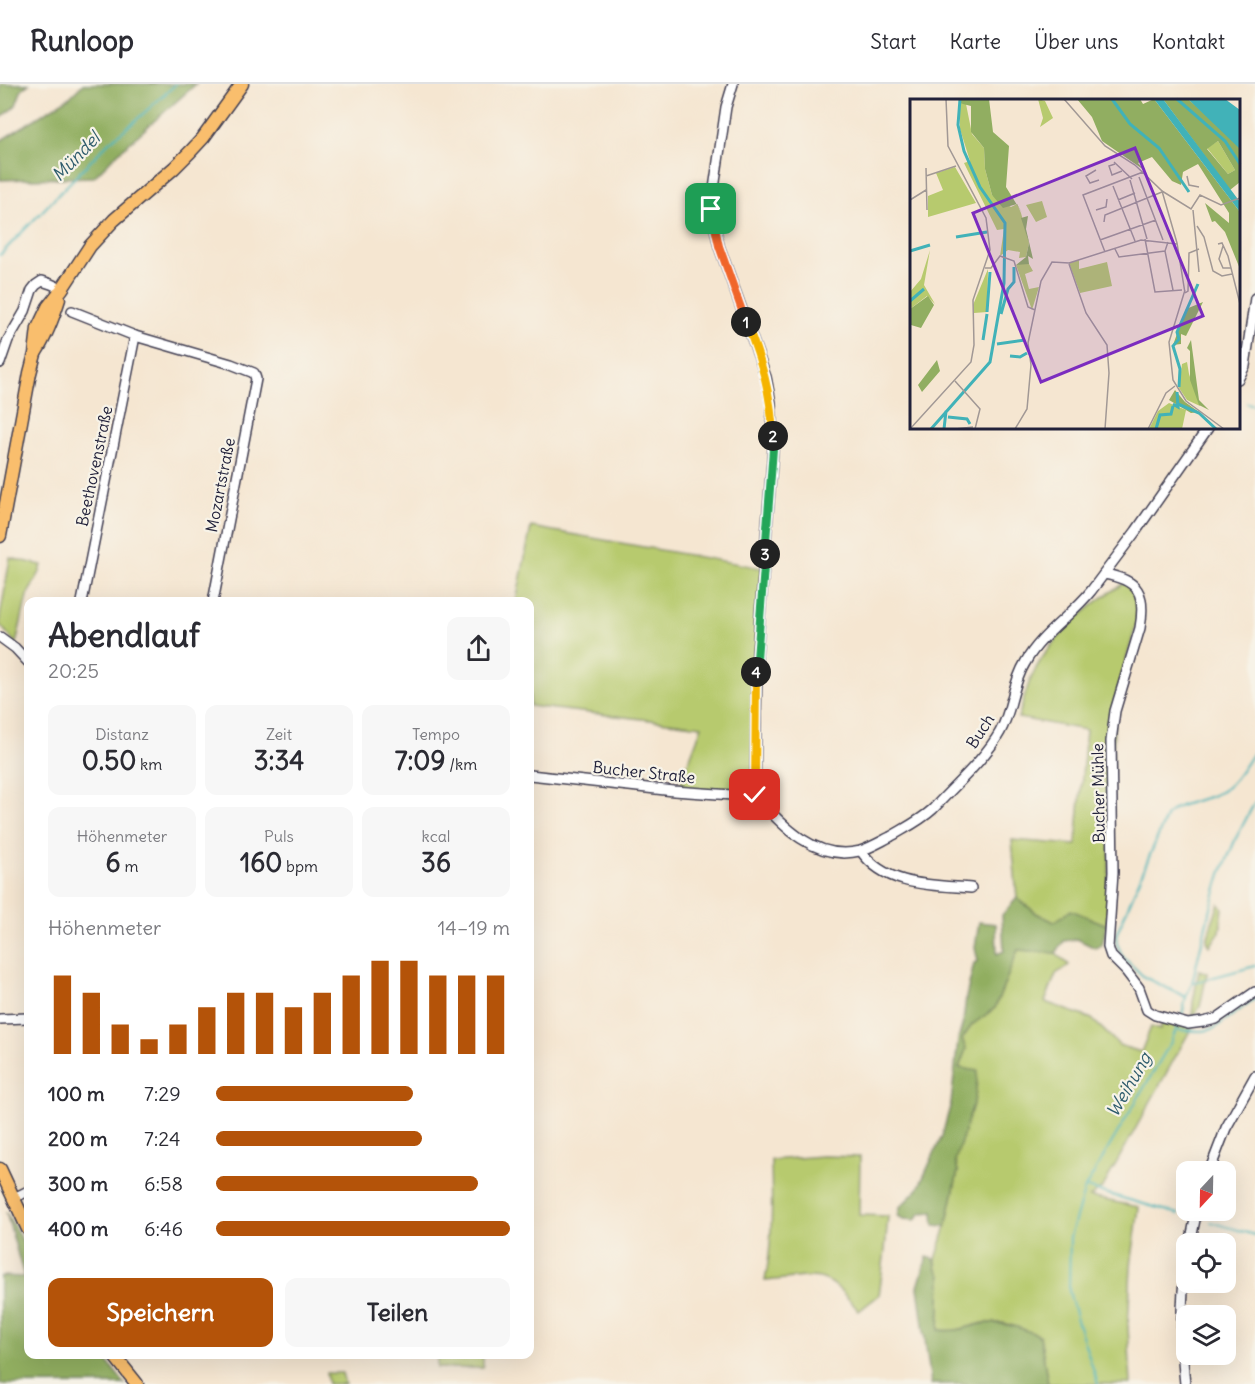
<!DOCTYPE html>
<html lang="de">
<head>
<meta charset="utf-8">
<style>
  body { margin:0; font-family:Delius,sans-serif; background:#f7f7f7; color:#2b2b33; height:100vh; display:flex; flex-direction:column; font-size:22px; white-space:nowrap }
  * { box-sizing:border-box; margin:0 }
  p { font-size:20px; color:#7c7c81 }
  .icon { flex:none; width:33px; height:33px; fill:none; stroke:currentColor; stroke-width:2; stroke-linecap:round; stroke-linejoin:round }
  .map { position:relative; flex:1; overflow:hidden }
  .details { position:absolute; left:24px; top:513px; width:510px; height:762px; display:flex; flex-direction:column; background:#fff; border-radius:12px; box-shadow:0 6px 24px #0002 }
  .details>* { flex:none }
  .needle { width:39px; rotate:202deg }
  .buttons { position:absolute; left:1176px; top:1077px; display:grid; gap:12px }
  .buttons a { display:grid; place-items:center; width:60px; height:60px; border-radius:12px; background:#fff; box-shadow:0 6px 24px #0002; font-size:30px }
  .pin { position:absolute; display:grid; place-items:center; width:51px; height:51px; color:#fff; margin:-26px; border-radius:12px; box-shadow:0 3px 9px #0006 }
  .km { position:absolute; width:30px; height:30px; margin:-15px; border-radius:50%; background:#222; color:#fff; font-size:16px; line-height:30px; text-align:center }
  .round { display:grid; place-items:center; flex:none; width:63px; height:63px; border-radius:12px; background:#f7f7f7 }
  .overview { display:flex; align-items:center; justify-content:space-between; height:102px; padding:0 24px }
  h1 { font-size:33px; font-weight:800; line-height:45px }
  .stats { display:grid; grid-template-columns:repeat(3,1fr); gap:9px; height:102px; padding:6px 24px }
  .stats div { display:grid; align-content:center; border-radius:12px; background:#f7f7f7; text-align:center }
  .stats b { font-size:26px; font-weight:800 }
  .stats small { font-size:16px; font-weight:400 }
  .stats p { font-size:16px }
  .chart { height:168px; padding:12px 24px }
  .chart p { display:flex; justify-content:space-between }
  .chart svg { width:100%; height:108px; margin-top:6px; stroke:#b45309; stroke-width:6 }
  .cta { display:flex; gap:12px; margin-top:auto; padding:12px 24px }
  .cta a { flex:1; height:69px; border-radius:12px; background:#b45309; color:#fff; font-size:24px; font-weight:800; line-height:69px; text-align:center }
  .cta a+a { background:#f7f7f7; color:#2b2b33 }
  ul { padding:0 24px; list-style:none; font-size:20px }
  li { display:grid; grid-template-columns:96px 72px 1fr; align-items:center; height:45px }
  li i { height:15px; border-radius:8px; background:#b45309 }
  header { display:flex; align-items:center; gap:36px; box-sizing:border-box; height:84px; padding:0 30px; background:#fff; border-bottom:2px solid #e1e1e2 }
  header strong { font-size:28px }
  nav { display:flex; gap:33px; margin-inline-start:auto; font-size:21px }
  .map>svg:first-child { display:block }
</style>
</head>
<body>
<header>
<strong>Runloop</strong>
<nav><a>Start</a><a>Karte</a><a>Über uns</a><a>Kontakt</a></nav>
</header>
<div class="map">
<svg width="1255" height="1300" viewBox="0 0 1255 1300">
  <rect width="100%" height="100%" fill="#f7f3e8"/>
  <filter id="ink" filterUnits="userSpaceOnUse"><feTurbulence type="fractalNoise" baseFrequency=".0167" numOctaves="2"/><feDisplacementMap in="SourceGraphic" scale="12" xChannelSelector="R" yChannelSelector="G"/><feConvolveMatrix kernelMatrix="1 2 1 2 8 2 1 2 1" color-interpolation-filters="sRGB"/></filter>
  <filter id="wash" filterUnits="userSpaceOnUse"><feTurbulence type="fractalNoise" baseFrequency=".008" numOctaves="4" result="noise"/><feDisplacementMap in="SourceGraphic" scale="24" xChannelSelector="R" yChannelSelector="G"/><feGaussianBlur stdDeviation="1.35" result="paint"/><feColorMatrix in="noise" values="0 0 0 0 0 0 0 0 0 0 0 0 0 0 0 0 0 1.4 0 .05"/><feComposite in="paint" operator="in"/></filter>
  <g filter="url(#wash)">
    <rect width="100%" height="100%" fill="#f5e6d1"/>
    <!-- green -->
    <g fill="#b7ca6e" stroke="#6c7654" stroke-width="1.5">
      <path d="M531,443L762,484L755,702L749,709L678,706L702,642L530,622V518H516Z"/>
      <path d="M10,474L42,481L40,488L27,512L16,560L0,541V533Z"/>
      <path d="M1124,499L1138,512L1137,538L1115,616L1107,841L1054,838L1036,829L1017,814L1012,756L1076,761L1086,646L1018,634C1022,623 1025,610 1029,599C1046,557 1087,522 1124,499Z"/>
      <path d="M1219,820L1223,824L1220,848L1210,862L1207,857L1211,841Z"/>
      <path d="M1018,865L1056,869L1069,881L1056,890L1045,918L1092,935L1119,961L1141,968L1151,943L1160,946L1163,936L1192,943L1103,1103L1090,1113L1139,1123L1131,1182L1128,1242L1131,1300H1048L1040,1252L1004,1239H983L955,1247L939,1246L941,1192L936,1183V1175L946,1142L958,1087L955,1077L958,984L966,965L962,955L971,941L995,924Z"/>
      <path d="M1199,886L1207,889L1200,923L1192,934L1193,918Z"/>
      <path d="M822,1072L860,1073L859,1131L888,1132L885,1166L879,1211L859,1227C849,1216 837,1199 823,1195C810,1190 780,1196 765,1197C773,1157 772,1116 771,1076Z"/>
      <rect x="437" y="1271" width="46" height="13"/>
      <path d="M326,1289H342L345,1300H328Z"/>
    </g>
    <!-- forest -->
    <g fill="#91ae61" stroke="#5a684e" stroke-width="1.5">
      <path d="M2,0H29L22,5L16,21L0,35V1Z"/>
      <path d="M83,0H196L118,69L94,93L0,96V57L70,13Z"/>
      <path d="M1017,814L1036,829L1054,838L1071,826L1107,841L1102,861L1095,864L1077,855L1064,857L1056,869L1018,866L995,924L972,941L962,955L966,965L959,984L978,987L975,1014L955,1077L958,1087L946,1142L934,1141L933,1128L921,1129L915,1136L904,1135L898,1132L900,1123L918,1105L942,1052L951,1019L958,956L963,938L966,913L974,879L978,877L975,864L979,838L996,840L997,870L1004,867L1002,831Z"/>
      <path d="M6,1128L28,1167V1270L102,1271L125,1300H0V1192L24,1193Z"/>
      <path d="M927,1173L935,1175L936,1183L941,1192L939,1246C958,1248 963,1244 981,1240C1001,1236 1022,1244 1040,1252L1048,1300H931L918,1203Z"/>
    </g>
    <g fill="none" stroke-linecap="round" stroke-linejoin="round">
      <!-- stream -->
      <g stroke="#41b2b8" stroke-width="2">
        <path d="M0,171L109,58L134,38L176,0"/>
        <path d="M1247,319L1255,321"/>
        <path d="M1192,899L1255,882"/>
        <path d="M1186,913L1144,893L1123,873L1117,860L1116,851L1167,731C1182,715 1209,718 1226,704C1238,695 1246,678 1255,666"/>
        <path d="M1181,936L1186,913L1192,899L1206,841L1221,790L1236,754L1255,718"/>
        <path d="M1177,946L1203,947L1213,945L1255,915"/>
        <path d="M1087,1104L1179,1130"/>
        <path d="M1211,1138L1255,1151"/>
        <path d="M1098,1300L1076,1233L1069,1207L1070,1153L1085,1104L1171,958L1178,941"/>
      </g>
    </g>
  </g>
  <g filter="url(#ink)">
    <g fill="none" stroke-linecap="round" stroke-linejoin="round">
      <!-- minor casing -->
      <g stroke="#423f52" stroke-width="12">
        <g id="minor">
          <path d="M733,0L726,23L711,125L719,162L766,293L771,319L773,365L757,570L755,711"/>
          <path d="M72,227L135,252L231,280L254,289L256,295L213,518"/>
          <path d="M0,279L8,256L25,227L32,206L36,201L42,197L51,200L62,205"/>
          <path d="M1238,295L1245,282L1255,214"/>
          <path d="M1104,490C1139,496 1146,509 1140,544L1115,627L1111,657L1113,788L1108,863L1111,872L1126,887L1139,904L1147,926L1155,931L1188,940L1203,938L1216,935L1255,908"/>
          <path d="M82,518L135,252"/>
          <path d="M0,553L15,564L28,578"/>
          <path d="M530,691L674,707L747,712L755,711"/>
          <path d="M755,711C781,741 816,778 860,767C870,764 880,758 890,753C905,744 920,737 933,725C954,702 985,675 1000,648C1012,627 1012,600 1025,579C1041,550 1071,532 1091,507L1136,447L1208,344"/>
          <path d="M861,767C886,803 932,801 971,804"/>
          <path d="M0,935L28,934"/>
          <path d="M1209,1088L1226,1044L1255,992"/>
          <path d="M14,1114L28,1107"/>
          <path d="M1190,1160L1197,1126"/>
          <path d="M1185,1300C1181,1261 1180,1220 1186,1181"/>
        </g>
      </g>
      <!-- major casing -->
      <g stroke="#423f52" stroke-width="15">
        <g id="major">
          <path d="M36,268C47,251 53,234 59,215"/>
          <path d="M0,452L30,289L35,270L38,244L48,223L62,205L90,162L114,136L174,84L190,68L203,54L242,0"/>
          <path d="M0,1085L28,1145"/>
          <path d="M113,1270L137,1300"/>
        </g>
      </g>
      <!-- minor -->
      <use href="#minor" stroke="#fff" stroke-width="9"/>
      <!-- major -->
      <use href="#major" stroke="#f9be6d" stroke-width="12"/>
    </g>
  </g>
  <g fill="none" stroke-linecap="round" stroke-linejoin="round" filter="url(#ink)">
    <!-- split-1 casing -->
    <g stroke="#fff" stroke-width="12">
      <path id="split-1" d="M711,125L719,162L746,238"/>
    </g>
    <!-- split-2 casing -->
    <g stroke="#fff" stroke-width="12">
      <path id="split-2" d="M746,238C762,279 771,308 773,352"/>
    </g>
    <!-- split-3 casing -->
    <g stroke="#fff" stroke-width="12">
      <path id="split-3" d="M765,470L773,365V352"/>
    </g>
    <!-- split-4 casing -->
    <g stroke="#fff" stroke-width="12">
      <path id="split-4" d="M756,588L765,470"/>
    </g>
    <!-- split-5 casing -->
    <g stroke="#fff" stroke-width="12">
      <path id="split-5" d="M755,711L756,588"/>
    </g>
    <!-- split-1 -->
    <use href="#split-1" stroke="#f0652b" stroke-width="8"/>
    <!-- split-2 -->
    <use href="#split-2" stroke="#f5b400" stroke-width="8"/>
    <!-- split-3 -->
    <use href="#split-3" stroke="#22a559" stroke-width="8"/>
    <!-- split-4 -->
    <use href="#split-4" stroke="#22a559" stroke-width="8"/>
    <!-- split-5 -->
    <use href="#split-5" stroke="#f5b400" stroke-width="8"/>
  </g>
  <g text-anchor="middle" stroke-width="4.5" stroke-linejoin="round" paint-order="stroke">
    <!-- street labels -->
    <g font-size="16" fill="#22223b" stroke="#f7f3e8">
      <text transform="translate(94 382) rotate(-78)" y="6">Beethovenstraße</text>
      <text transform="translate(220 401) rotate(-79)" y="6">Mozartstraße</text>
      <text transform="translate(980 647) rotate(-57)" y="6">Buch</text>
      <text transform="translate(644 688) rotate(6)" y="6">Bucher Straße</text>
      <text transform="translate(1098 709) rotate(-91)" y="6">Bucher Mühle</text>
    </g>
    <!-- water labels -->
    <g font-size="18" font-style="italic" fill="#2e5c6d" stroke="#f7f3e8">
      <text transform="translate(76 73) rotate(-46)" y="6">Mündel</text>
      <text transform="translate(1129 1001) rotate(-60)" y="6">Weihung</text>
    </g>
  </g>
  <!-- overview -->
  <g transform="translate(910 15)">
    <rect width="330" height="330" fill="#f5e6d1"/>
    <path d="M128,0L135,2L143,19L130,28L133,19ZM50,4L56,5L62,35L74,49L75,70L82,96L101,108L107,105L111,114L119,144L116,158L109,159L110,153L98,151L90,157L94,130L87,131L54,64L60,62L50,30ZM308,42L325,71L318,75L297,49ZM45,68L66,104L18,118V97L33,91L26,74ZM132,102L137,118L126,123L116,106ZM20,151L14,186L25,205L17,197L0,210V193L11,180ZM169,161V170L197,163L202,187L170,194L159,164ZM113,164L119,165L123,172L115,175L119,190L129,188L122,211L106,166ZM78,170L77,213L64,214L63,206ZM277,263L279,275L290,307L277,301L269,289L272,265ZM259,304L276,311L272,330H239L248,312Z" fill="#b7ca6e"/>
    <path d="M50,0H79L83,33L99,47L96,88L112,114L107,105L93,109L82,96L75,70L74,49L61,33V7L49,4ZM167,0H230L233,5L244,0L330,113V170L315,133L305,122L302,123L295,104L319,124V114L288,65L273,73L271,86L262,82L242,58L228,64L234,71L192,42L182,18ZM253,0H278L325,42L330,50V83L320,91ZM308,42L325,71L318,75L297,50ZM118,117L116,130L123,160L118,157L119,165L106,166L116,158L119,144L111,119ZM18,197L24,206L11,229L1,226L0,249V210ZM293,203L276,237L271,235V245L263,246L276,210ZM281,241L289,301L299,311L289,306L280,281V252L277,249ZM27,261L30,272L12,293L8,286ZM265,291L275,303L289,313L281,314L259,301Z" fill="#91ae61" fill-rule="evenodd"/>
    <path d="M244,0H253L330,103V113ZM278,0H315L330,11V50Z" fill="#41b2b8"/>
    <path fill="none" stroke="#41b2b8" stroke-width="3" d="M202,0L220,25L249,49L279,93M267,0L315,42L330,65M46,138L77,133M0,152L20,146M0,202L14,190M77,213L80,173M91,215L98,190L104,183V168M73,241L77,215M87,245L115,241M100,257L110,258L117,254M269,288L270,270L263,247L269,240L267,233L288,185M263,305L268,308L267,293M268,305L289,314L306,330M38,318L57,320L60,325M21,330L80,263L94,184L95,124L70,88L54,52L48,26L50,0M34,330L36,312M246,330L250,316L261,315L263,307"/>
    <path fill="none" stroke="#a19895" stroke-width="1.5" d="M154,0L195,47L225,66L252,92L267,144L275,194M204,63L222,80M205,65L199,67L202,76L212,72M16,69L17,111M186,71L176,77L180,84L189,81M16,77L46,67M277,77L279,86L289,88M229,78L253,141M220,81L237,140M203,87L225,142M252,92L281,110L290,96L311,106L330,99M0,101L16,91M208,101L225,94M186,111L196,108L197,100M283,111L289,173M194,123L195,116L252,93M287,127L294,138L303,172L312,177L322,175M235,140L245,193L272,191M190,141L246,121M258,143L255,152L263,191M308,145L312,144L318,157L330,205M313,147L309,160L313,169H321M205,150L209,158L255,152M195,153L173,96L233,73M159,164L231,141L267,145M159,165L176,214L197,246L199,274L195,330M75,169H81L90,157L104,162L118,208L125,211M275,191L259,243L263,281L276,302L314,330M275,194L278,192L279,154L289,150M45,282L70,310L65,330M0,330L61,263L64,246L63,201L80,151L76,119L38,47L36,0M45,330L63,328M105,330L117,310L121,266L118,244L131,182L142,163L159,164M238,330L256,294L265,287"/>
    <path fill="#7b2cbf" fill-opacity="0.15" stroke="#7b2cbf" stroke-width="3" d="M225,49L293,217L131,283L63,114Z"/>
    <rect width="330" height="330" fill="none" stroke="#22223b" stroke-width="3"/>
  </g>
</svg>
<div class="buttons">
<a><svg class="needle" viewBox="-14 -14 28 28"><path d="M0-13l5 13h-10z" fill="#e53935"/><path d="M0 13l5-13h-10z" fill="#7c7c81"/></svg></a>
<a><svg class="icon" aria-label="locate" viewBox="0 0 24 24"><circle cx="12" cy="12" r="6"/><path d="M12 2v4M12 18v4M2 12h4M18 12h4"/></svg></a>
<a><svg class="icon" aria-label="layers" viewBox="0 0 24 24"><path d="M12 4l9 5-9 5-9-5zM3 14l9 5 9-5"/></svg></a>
</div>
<div class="pin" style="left:711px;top:125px;background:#1e9e55"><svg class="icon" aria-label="arrive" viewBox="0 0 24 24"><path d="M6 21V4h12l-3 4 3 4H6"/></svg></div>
<div class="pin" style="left:755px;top:711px;background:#d93025"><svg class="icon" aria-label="check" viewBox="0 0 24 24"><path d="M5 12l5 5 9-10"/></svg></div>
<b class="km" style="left:746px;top:238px">1</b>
<b class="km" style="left:773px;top:352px">2</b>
<b class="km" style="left:765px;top:470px">3</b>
<b class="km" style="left:756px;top:588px">4</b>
<section class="details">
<div class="overview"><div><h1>Abendlauf</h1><p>20:25</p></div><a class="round"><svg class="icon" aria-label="share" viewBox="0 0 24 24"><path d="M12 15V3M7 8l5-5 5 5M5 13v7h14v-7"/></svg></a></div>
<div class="stats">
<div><p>Distanz</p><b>0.50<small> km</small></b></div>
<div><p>Zeit</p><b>3:34</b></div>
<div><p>Tempo</p><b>7:09<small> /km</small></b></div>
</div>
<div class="stats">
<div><p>Höhenmeter</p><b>6<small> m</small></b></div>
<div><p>Puls</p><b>160<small> bpm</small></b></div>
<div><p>kcal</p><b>36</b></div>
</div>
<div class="chart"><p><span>Höhenmeter</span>14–19 m</p>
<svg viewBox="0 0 160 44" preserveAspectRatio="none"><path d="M5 44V12M15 44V19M25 44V32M35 44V38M45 44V32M55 44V25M65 44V19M75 44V19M85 44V25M95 44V19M105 44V12M115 44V6M125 44V6M135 44V12M145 44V12M155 44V12"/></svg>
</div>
<ul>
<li><b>100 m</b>7:29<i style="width:67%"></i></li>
<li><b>200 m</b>7:24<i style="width:70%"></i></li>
<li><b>300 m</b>6:58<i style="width:89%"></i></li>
<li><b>400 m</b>6:46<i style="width:100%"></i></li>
</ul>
<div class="cta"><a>Speichern</a><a>Teilen</a></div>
</section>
</div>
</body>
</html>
